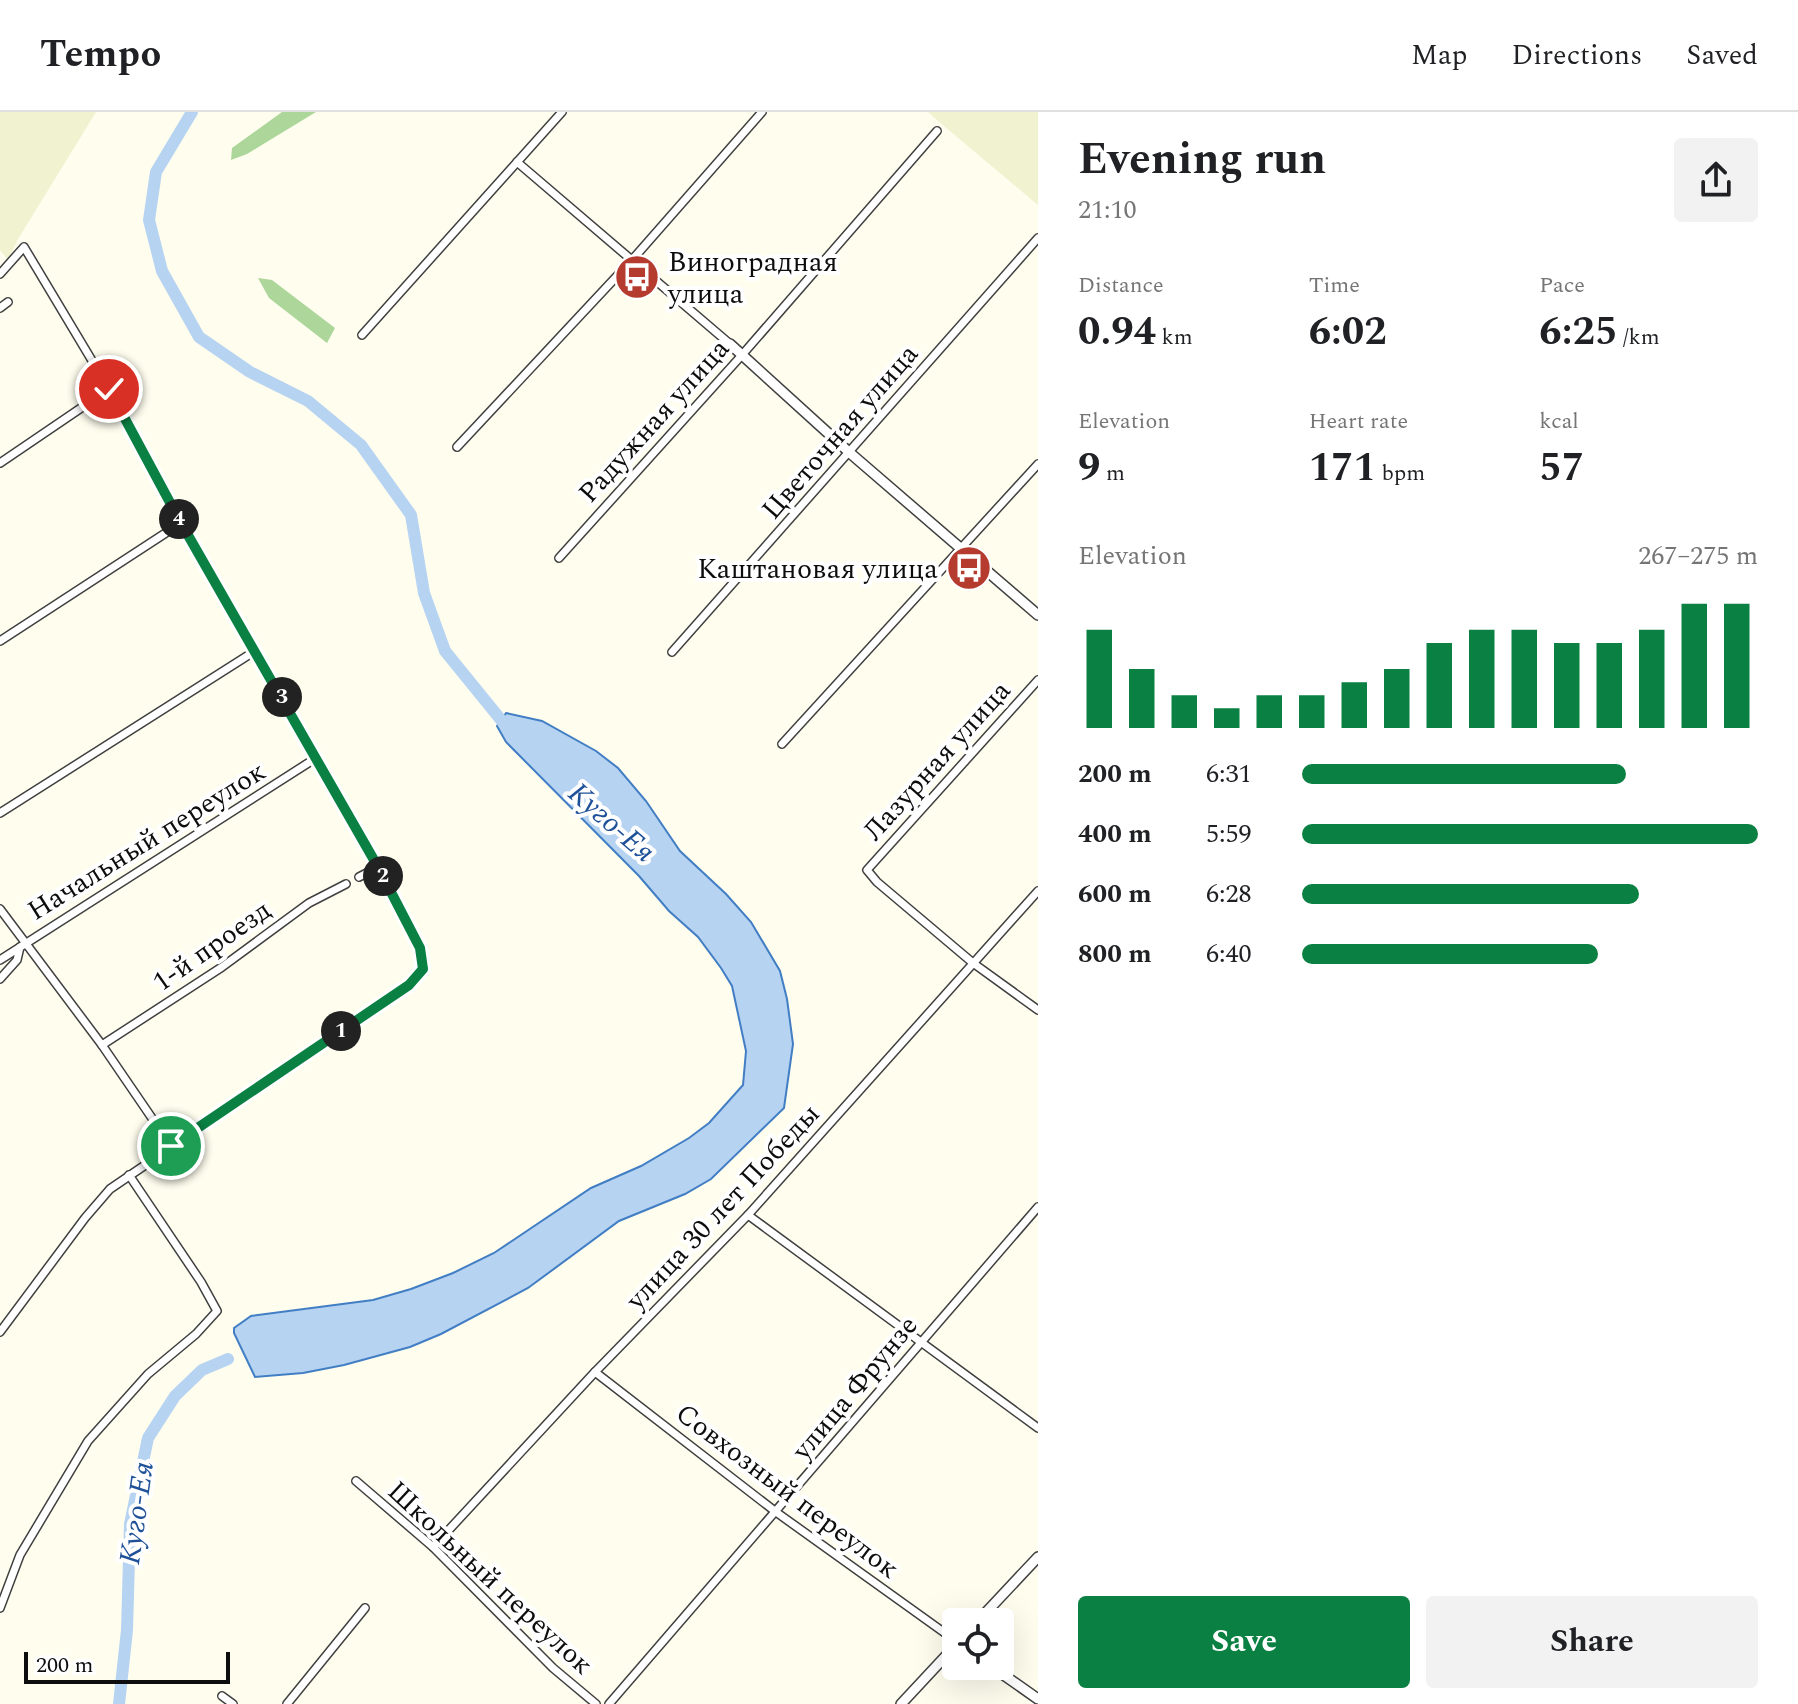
<!DOCTYPE html>
<html lang="en">
<head>
<meta charset="utf-8">
<style>
  body { margin:0; font-family:Spectral,serif; background:#f2f2f2; color:#202124; height:100vh; display:flex; flex-direction:column; font-size:30px; white-space:nowrap }
  * { box-sizing:border-box; margin:0 }
  p { font-size:26px; color:#757577 }
  .icon { flex:none; width:44px; height:44px; fill:none; stroke:currentColor; stroke-width:2; stroke-linecap:round; stroke-linejoin:round }
  .map { position:relative; flex:1; overflow:hidden }
  .side { display:flex; flex-direction:column; background:#fff; width:760px }
  .side>* { flex:none }
  .buttons { position:absolute; left:942px; top:1496px; display:grid; gap:16px }
  .buttons a { display:grid; place-items:center; width:72px; height:72px; border-radius:8px; background:#fff; box-shadow:0 8px 32px #0002; font-size:40px }
  .scale { position:absolute; left:24px; bottom:20px; width:206px; box-sizing:border-box; padding-left:8px; border:4px solid #0d0d0d; border-top:0; font-size:22px; line-height:28px; white-space:nowrap; color:#0d0d0d; -webkit-text-stroke:6px #fff; paint-order:stroke }
  .pin { position:absolute; display:grid; place-items:center; width:68px; height:68px; color:#fff; margin:-34px; border:4px solid #fff; border-radius:50%; box-shadow:0 2px 8px #0007 }
  .km { position:absolute; width:40px; height:40px; margin:-20px; border-radius:50%; background:#222; color:#fff; font-size:22px; line-height:40px; text-align:center }
  .round { display:grid; place-items:center; flex:none; width:84px; height:84px; border-radius:8px; background:#f2f2f2 }
  .summary { display:flex; align-items:center; justify-content:space-between; height:136px; padding:0 40px }
  h1 { font-size:44px; font-weight:700; line-height:60px }
  .metrics { display:grid; grid-template-columns:repeat(3,1fr); gap:12px; height:136px; padding:8px 40px }
  .metrics div { display:grid; align-content:center }
  .metrics b { font-size:40px; font-weight:700 }
  .metrics small { font-size:22px; font-weight:400 }
  .metrics p { font-size:22px }
  .chart { height:224px; padding:16px 40px }
  .chart p { display:flex; justify-content:space-between }
  .chart svg { width:100%; height:144px; margin-top:8px; stroke:#0b8043; stroke-width:6 }
  .action { display:flex; gap:16px; margin-top:auto; padding:16px 40px }
  .action a { flex:1; height:92px; border-radius:8px; background:#0b8043; color:#fff; font-size:32px; font-weight:700; line-height:92px; text-align:center }
  .action a+a { background:#f2f2f2; color:#202124 }
  ul { padding:0 40px; list-style:none; font-size:26px }
  li { display:grid; grid-template-columns:128px 96px 1fr; align-items:center; height:60px }
  li i { height:20px; border-radius:10px; background:#0b8043 }
  header { display:flex; align-items:center; gap:48px; box-sizing:border-box; height:112px; padding:0 40px; background:#fff; border-bottom:2px solid #e0e0e0 }
  header strong { font-size:38px }
  nav { display:flex; gap:44px; margin-inline-start:auto; font-size:28px }
  main { display:flex; flex:1; min-height:0 }
  .map>svg:first-child { display:block }
</style>
</head>
<body>
<header>
<strong>Tempo</strong>
<nav><a>Map</a><a>Directions</a><a>Saved</a></nav>
</header>
<main>
<div class="map">
<svg width="1038" height="1592" viewBox="0 0 1038 1592">
  <rect width="100%" height="100%" fill="#fefdee"/>
  <!-- farmland -->
  <g fill="#f0f2d0">
    <path d="M0,0H96L18,127L8,148L0,138Z"/>
    <path d="M928,0H1038V93L944,14Z"/>
  </g>
  <!-- forest -->
  <g fill="#add69a">
    <path d="M282,0H316L247,42L231,48L232,36Z"/>
    <path d="M258,166L272,168L335,216L327,231L269,186Z"/>
  </g>
  <!-- water -->
  <path fill="#b6d3f2" stroke="#427ec4" stroke-width="2" d="M506,601L542,609L596,639L618,656L646,689L680,739L726,782L751,810L780,859L787,887L793,932L784,996L711,1067L685,1082L619,1109L528,1176L441,1222L410,1235L344,1253L303,1261L255,1265L234,1221V1216L251,1204L373,1188L411,1177L453,1161L494,1141L591,1076L641,1054L689,1026L709,1011L743,973L746,939L732,874L721,856L698,825L669,799L639,764L506,630L497,614Z"/>
  <g fill="none" stroke-linecap="round" stroke-linejoin="round">
    <!-- river -->
    <g stroke="#b6d3f2" stroke-width="12">
      <path d="M192,0L156,60L149,108L162,159L199,225L250,260L308,289L361,333L411,403L424,481L445,539L510,619"/>
      <path d="M119,1592L127,1518L130,1412L148,1326L175,1284L202,1258L228,1247"/>
    </g>
    <!-- minor casing -->
    <g stroke="#404040" stroke-width="10">
      <g id="minor">
        <path d="M517,50L730,232"/>
        <path d="M0,162L24,135L109,277L181,411L378,755L416,827L423,857L409,873L110,1077L85,1106L0,1220"/>
        <path d="M0,196L8,190"/>
        <path d="M362,223L562,0"/>
        <path d="M457,335L632,148L762,0"/>
        <path d="M0,351L109,277"/>
        <path d="M559,446L742,243L937,19"/>
        <path d="M0,529L181,411"/>
        <path d="M672,540L1038,126"/>
        <path d="M1038,568L867,758L877,770L973,851L1038,898"/>
        <path d="M782,632L1038,352"/>
        <path d="M0,701L255,539"/>
        <path d="M359,765L378,755"/>
        <path d="M0,797L102,933L171,1034"/>
        <path d="M0,848L316,646"/>
        <path d="M0,867L17,848L20,835"/>
        <path d="M102,933L222,855L309,791L346,772"/>
        <path d="M748,1103L1038,1316"/>
        <path d="M595,1260L776,1400L956,1529"/>
        <path d="M356,1369L433,1435L553,1556L596,1592"/>
        <path d="M433,1435L595,1260L748,1103L1038,779"/>
        <path d="M0,1496L20,1443L88,1329L148,1262L196,1222L217,1199L201,1170L129,1063"/>
        <path d="M222,1584L233,1592"/>
        <path d="M287,1592L365,1496"/>
        <path d="M609,1592L1038,1095"/>
      </g>
    </g>
    <!-- tertiary casing -->
    <g stroke="#404040" stroke-width="12">
      <g id="tertiary">
        <path d="M730,232L850,341L1038,503"/>
        <path d="M977,1510L1038,1445"/>
        <path d="M991,1554L1038,1587"/>
        <path d="M901,1592L956,1533"/>
      </g>
    </g>
    <!-- minor -->
    <use href="#minor" stroke="#fff" stroke-width="7"/>
    <!-- tertiary -->
    <use href="#tertiary" stroke="#fff" stroke-width="9"/>
  </g>
  <g fill="none" stroke-linecap="round" stroke-linejoin="round">
    <!-- route casing -->
    <g stroke="#fff" stroke-width="16">
      <path id="route" d="M109,277L181,411L378,755L420,836L423,857L409,873L171,1034"/>
    </g>
    <!-- route -->
    <use href="#route" stroke="#0b8043" stroke-width="10"/>
  </g>
  <!-- icons -->
  <defs>
    <g id="bus-disc" transform="scale(2.3)"><circle r="9.5" fill="#b43b2e" stroke="#fff"/><path d="M-5-6H5V4H4V6H2V4H-2V6H-4V4H-5ZM-3.5-4V0h7V-4ZM-3.5 1.2v1.5H-2V1.2ZM2 1.2v1.5H3.5V1.2Z" fill="#fff"/></g>
  </defs>
  <g fill-rule="evenodd">
    <use href="#bus-disc" x="637" y="165"/>
    <use href="#bus-disc" x="969" y="456"/>
  </g>
  <g text-anchor="middle" stroke-width="8" stroke-linejoin="round" paint-order="stroke">
    <!-- poi labels -->
    <g font-size="28" fill="#0d0d0d" stroke="#fff" text-anchor="start">
      <text x="668" y="159">Виноградная<tspan x="668" dy="32">улица</tspan></text>
      <text x="938" y="466" text-anchor="end">Каштановая улица</text>
    </g>
    <!-- street labels -->
    <g font-size="28" fill="#0d0d0d" stroke="#fff">
      <text transform="translate(653 308) rotate(-48)" y="10">Радужная улица</text>
      <text transform="translate(839 319) rotate(-49)" y="10">Цветочная улица</text>
      <text transform="translate(936 648) rotate(-48)" y="10">Лазурная улица</text>
      <text transform="translate(146 728) rotate(-32)" y="10">Начальный переулок</text>
      <text transform="translate(211 833) rotate(-35)" y="10">1-й проезд</text>
      <text transform="translate(722 1094) rotate(-47)" y="10">улица 30 лет Победы</text>
      <text transform="translate(854 1275) rotate(-50)" y="10">улица Фрунзе</text>
      <text transform="translate(788 1378) rotate(37)" y="10">Совхозный переулок</text>
      <text transform="translate(491 1465) rotate(43)" y="10">Школьный переулок</text>
    </g>
    <!-- water labels -->
    <g font-size="30" font-style="italic" fill="#1e5197" stroke="#fff">
      <text transform="translate(612 710) rotate(41)" y="10">Куго-Ея</text>
      <text transform="translate(136 1401) rotate(-82)" y="10">Куго-Ея</text>
    </g>
  </g>
</svg>
<div class="buttons">
<a><svg class="icon" aria-label="locate" viewBox="0 0 24 24"><circle cx="12" cy="12" r="6"/><path d="M12 2v4M12 18v4M2 12h4M18 12h4"/></svg></a>
</div>
<div class="scale">200 m</div>
<div class="pin" style="left:171px;top:1034px;background:#1e9e55"><svg class="icon" aria-label="arrive" viewBox="0 0 24 24"><path d="M6 21V4h12l-3 4 3 4H6"/></svg></div>
<div class="pin" style="left:109px;top:277px;background:#d93025"><svg class="icon" aria-label="check" viewBox="0 0 24 24"><path d="M5 12l5 5 9-10"/></svg></div>
<b class="km" style="left:341px;top:919px">1</b>
<b class="km" style="left:383px;top:764px">2</b>
<b class="km" style="left:282px;top:585px">3</b>
<b class="km" style="left:179px;top:407px">4</b>
</div>
<section class="side">
<div class="summary"><div><h1>Evening run</h1><p>21:10</p></div><a class="round"><svg class="icon" aria-label="share" viewBox="0 0 24 24"><path d="M12 15V3M7 8l5-5 5 5M5 13v7h14v-7"/></svg></a></div>
<div class="metrics">
<div><p>Distance</p><b>0.94<small> km</small></b></div>
<div><p>Time</p><b>6:02</b></div>
<div><p>Pace</p><b>6:25<small> /km</small></b></div>
</div>
<div class="metrics">
<div><p>Elevation</p><b>9<small> m</small></b></div>
<div><p>Heart rate</p><b>171<small> bpm</small></b></div>
<div><p>kcal</p><b>57</b></div>
</div>
<div class="chart"><p><span>Elevation</span>267–275 m</p>
<svg viewBox="0 0 160 44" preserveAspectRatio="none"><path d="M5 44V14M15 44V26M25 44V34M35 44V38M45 44V34M55 44V34M65 44V30M75 44V26M85 44V18M95 44V14M105 44V14M115 44V18M125 44V18M135 44V14M145 44V6M155 44V6"/></svg>
</div>
<ul>
<li><b>200 m</b>6:31<i style="width:71%"></i></li>
<li><b>400 m</b>5:59<i style="width:100%"></i></li>
<li><b>600 m</b>6:28<i style="width:74%"></i></li>
<li><b>800 m</b>6:40<i style="width:65%"></i></li>
</ul>
<div class="action"><a>Save</a><a>Share</a></div>
</section>
</main>
</body>
</html>
